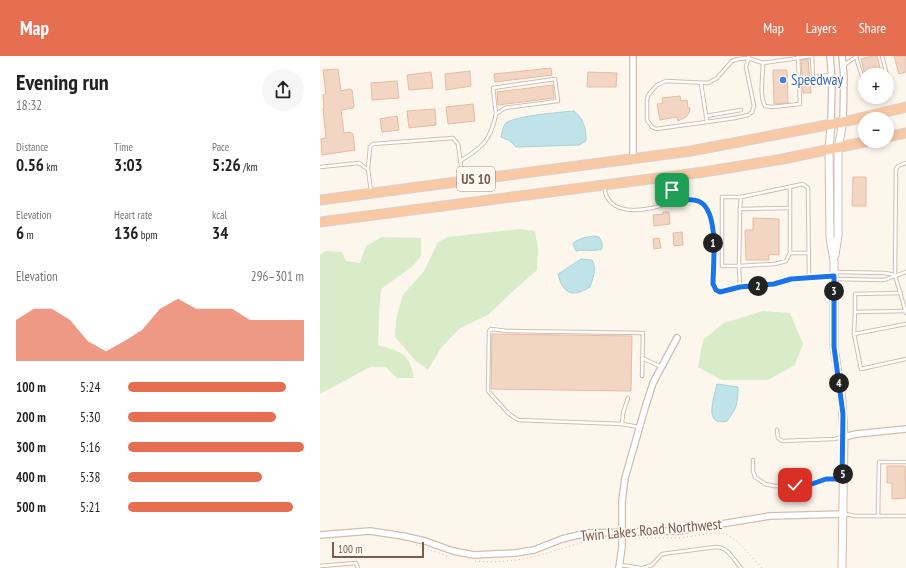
<!DOCTYPE html>
<html lang="en">
<head>
<meta charset="utf-8">
<style>
  body { margin:0; font-family:"PT Sans Narrow",sans-serif; background:#f6f6f6; color:#222; height:100vh; display:flex; flex-direction:column; font-size:15px; white-space:nowrap }
  * { box-sizing:border-box; margin:0 }
  p { font-size:13px; color:#767676 }
  .icon { flex:none; width:22px; height:22px; fill:none; stroke:currentColor; stroke-width:2; stroke-linecap:round; stroke-linejoin:round }
  .map { position:relative; flex:1; overflow:hidden }
  .side { display:flex; flex-direction:column; background:#fff; width:320px }
  .side>* { flex:none }
  .fabs { position:absolute; left:538px; top:12px; display:grid; gap:8px }
  .fabs a { display:grid; place-items:center; width:36px; height:36px; border-radius:50%; background:#fff; box-shadow:0 2px 6px #0003; font-size:20px }
  .scale { position:absolute; left:12px; bottom:10px; width:92px; box-sizing:border-box; padding-left:4px; border:2px solid #7a5c4d; border-top:0; font-size:11px; line-height:14px; white-space:nowrap; color:#7a5c4d; -webkit-text-stroke:3px #fffaf3; paint-order:stroke }
  .pin { position:absolute; display:grid; place-items:center; width:34px; height:34px; color:#fff; margin:-17px; border-radius:8px; box-shadow:0 2px 6px #0006 }
  .km { position:absolute; width:20px; height:20px; margin:-10px; border-radius:50%; background:#222; color:#fff; font-size:11px; line-height:20px; text-align:center }
  .round { display:grid; place-items:center; flex:none; width:42px; height:42px; border-radius:21px; background:#f6f6f6 }
  .headline { display:flex; align-items:center; justify-content:space-between; height:68px; padding:0 16px }
  h1 { font-size:22px; font-weight:700; line-height:30px }
  .figures { display:grid; grid-template-columns:repeat(3,1fr); gap:6px; height:68px; padding:4px 16px }
  .figures div { display:grid; align-content:center }
  .figures b { font-size:17px; font-weight:700 }
  .figures small { font-size:11px; font-weight:400 }
  .figures p { font-size:11px }
  .chart { height:112px; padding:8px 16px }
  .chart p { display:flex; justify-content:space-between }
  .chart svg { width:100%; height:72px; margin-top:4px; fill:#e76f51; opacity:.7 }
  ul { padding:0 16px; list-style:none; font-size:13px }
  li { display:grid; grid-template-columns:64px 48px 1fr; align-items:center; height:30px }
  li i { height:10px; border-radius:5px; background:#e76f51 }
  header { display:flex; align-items:center; gap:24px; box-sizing:border-box; height:56px; padding:0 20px; background:#e76f51; color:#fff }
  header strong { font-size:19px }
  nav { display:flex; gap:22px; margin-inline-start:auto; font-size:14px }
  main { display:flex; flex:1; min-height:0 }
  .map>svg:first-child { display:block }
</style>
</head>
<body>
<header>
<strong>Map</strong>
<nav><a>Map</a><a>Layers</a><a>Share</a></nav>
</header>
<main>
<section class="side">
<div class="headline"><div><h1>Evening run</h1><p>18:32</p></div><a class="round"><svg class="icon" aria-label="share" viewBox="0 0 24 24"><path d="M12 15V3M7 8l5-5 5 5M5 13v7h14v-7"/></svg></a></div>
<div class="figures">
<div><p>Distance</p><b>0.56<small> km</small></b></div>
<div><p>Time</p><b>3:03</b></div>
<div><p>Pace</p><b>5:26<small> /km</small></b></div>
</div>
<div class="figures">
<div><p>Elevation</p><b>6<small> m</small></b></div>
<div><p>Heart rate</p><b>136<small> bpm</small></b></div>
<div><p>kcal</p><b>34</b></div>
</div>
<div class="chart"><p><span>Elevation</span>296–301 m</p>
<svg viewBox="0 0 160 44" preserveAspectRatio="none"><path d="M0 44V19L10 12L20 12L30 19L40 32L50 38L60 32L70 25L80 12L90 6L100 12L110 12L120 12L130 19L140 19L150 19L160 19V44z"/></svg>
</div>
<ul>
<li><b>100 m</b>5:24<i style="width:90%"></i></li>
<li><b>200 m</b>5:30<i style="width:84%"></i></li>
<li><b>300 m</b>5:16<i style="width:100%"></i></li>
<li><b>400 m</b>5:38<i style="width:76%"></i></li>
<li><b>500 m</b>5:21<i style="width:94%"></i></li>
</ul>
</section>
<div class="map">
<svg width="586" height="512" viewBox="0 0 586 512">
  <rect width="100%" height="100%" fill="#fdf6ec"/>
  <!-- green -->
  <g fill="#d8ecc9">
    <path d="M199,173L215,175L218,193L217,214L190,238L168,259L140,272L121,292L108,314L95,304L75,281L76,263L83,239L104,215L118,186L128,181Z"/>
    <path d="M62,181L101,182V200L93,210L61,233L59,259L58,289C81,296 89,296 94,322H77L66,311H50L0,338V199L6,195L22,196L26,205L40,207L46,190Z"/>
    <path d="M443,255L470,257L483,288L475,309L448,324H402L378,311L383,284L404,267Z"/>
  </g>
  <!-- water -->
  <g fill="#bfe3e8" stroke="#a5d3da">
    <path d="M254,55C264,63 266,73 266,85L259,89L196,91L190,85L181,81C182,77 183,70 186,67C194,60 242,56 254,55Z"/>
    <path d="M274,180L279,181L282,186V193C273,196 265,193 256,195L254,191L253,187C260,182 266,181 274,180Z"/>
    <path d="M261,203L272,204C277,213 273,222 270,231C252,242 243,238 238,218Z"/>
    <path d="M397,328L418,331C418,347 417,352 407,365C383,371 394,342 397,328Z"/>
  </g>
  <!-- building -->
  <g fill="#f3d5c3" stroke="#e6bba3">
    <path d="M552,0H557L562,19H545L541,3Z"/>
    <path d="M574,0H586V16L579,18Z"/>
    <path d="M487,3H488L491,37H483L481,4Z"/>
    <path d="M231,12L232,19L175,26L174,18Z"/>
    <path d="M18,13L21,35L30,33L32,34L34,50L33,52L21,54L24,77L30,76L33,78L35,94L2,99L1,83L6,82L3,53L4,52L3,39L6,38L3,14Z"/>
    <path d="M453,14H467L468,47L454,48Z"/>
    <path d="M150,15L151,30L126,34L125,18Z"/>
    <path d="M111,16L113,32L89,34L87,19Z"/>
    <path d="M268,16L297,17L296,31H267Z"/>
    <path d="M77,25L79,42L52,44L51,27Z"/>
    <path d="M233,29L234,42L178,49L177,36Z"/>
    <path d="M360,40L361,45L367,44L368,52H370L369,57L366,61L358,65L357,61L340,64L337,48L343,47L342,42Z"/>
    <path d="M153,48L155,65L128,68L126,51Z"/>
    <path d="M115,53L116,69L89,72L87,55Z"/>
    <path d="M77,60L79,74L62,76L60,63Z"/>
    <path d="M533,121H546V150H532Z"/>
    <path d="M343,156H349L350,168L334,170L333,159L343,158Z"/>
    <path d="M433,162L459,163V199L449,198V204H426L425,174H433Z"/>
    <path d="M362,176L363,189L354,190L353,177Z"/>
    <path d="M339,182L341,192L334,193L333,183Z"/>
    <path d="M172,278L312,280L311,335L171,333Z"/>
    <path d="M567,410H585L586,442L572,443V427H567Z"/>
  </g>
  <g fill="none" stroke-linecap="round" stroke-linejoin="round">
    <!-- service casing -->
    <g stroke="#d1beb0" stroke-width="4.5">
      <g id="service">
        <path d="M429,0L426,11L434,50L432,56L428,59L415,62L336,73L332,71L327,64V43L329,38L337,29L346,25L388,27L397,22L412,5L418,3L428,2L443,7C443,21 439,38 445,50L452,51L480,48L478,0"/>
        <path d="M562,0L567,19"/>
        <path d="M536,1L545,30"/>
        <path d="M443,7L492,0L493,21L511,19"/>
        <path d="M524,9L537,0"/>
        <path d="M567,21V24"/>
        <path d="M381,27L387,66"/>
        <path d="M386,60L421,54"/>
        <path d="M140,105C162,92 171,84 176,58L185,52L238,45L235,23L173,32L176,58"/>
        <path d="M586,107L578,110L576,113L575,219L586,257"/>
        <path d="M0,111L39,107L47,113"/>
        <path d="M470,131V197"/>
        <path d="M285,132C285,134 285,138 287,141C295,157 318,155 332,152C339,150 345,150 349,144C353,138 351,129 350,122"/>
        <path d="M51,135L48,113L50,91L53,88L133,82L138,88L143,124"/>
        <path d="M347,146C357,145 369,141 378,145C400,153 393,209 393,228L396,234L400,236L420,231L454,228L471,223L513,220"/>
        <path d="M470,152L420,153L419,210L455,208L466,205L470,197H489"/>
        <path d="M420,153L421,141"/>
        <path d="M514,216L565,217L575,219"/>
        <path d="M516,223L564,224L586,216"/>
        <path d="M420,231L419,210H402V141H421L483,128L488,132L489,221"/>
        <path d="M535,256V238L581,237"/>
        <path d="M586,268L534,278L541,313L586,303"/>
        <path d="M534,278L535,256L586,255"/>
        <path d="M322,303V302L342,311"/>
        <path d="M308,342L303,357L302,368L319,371"/>
        <path d="M302,368L198,364L188,357L168,335L169,275L171,273L187,275L323,277L322,320"/>
        <path d="M457,374L458,382L462,385L514,383L523,381"/>
        <path d="M433,404V415L435,421L445,428L454,430H484L506,423H522"/>
        <path d="M525,458L535,460H586"/>
        <path d="M558,460L559,406H586"/>
        <path d="M300,509L321,512"/>
        <path d="M0,510L36,507L38,512"/>
        <path d="M323,512L332,509L342,498L396,491C408,491 414,504 421,512"/>
      </g>
    </g>
    <!-- minor casing -->
    <g stroke="#d1beb0" stroke-width="8">
      <g id="minor">
        <path d="M313,0V103"/>
        <path d="M510,0L512,25L511,69"/>
        <path d="M522,0L524,21L523,66"/>
        <path d="M524,381L536,378L586,373"/>
        <path d="M0,479L50,475L83,480L105,485L133,495L154,499L173,498L195,497L214,494L242,483L267,477L358,475L450,460L523,458"/>
        <path d="M299,512L302,491V445L305,422L325,352L333,327L357,282"/>
      </g>
    </g>
    <!-- tertiary casing -->
    <g stroke="#d1beb0" stroke-width="9">
      <g id="tertiary">
        <path d="M511,69L509,94L510,181L514,205V291L522,344L524,381L522,512"/>
        <path d="M515,199L518,180V92L523,66"/>
      </g>
    </g>
    <!-- trunk casing -->
    <g stroke="#dad1cd" stroke-width="11">
      <g id="trunk">
        <path d="M567,81L586,77"/>
        <path d="M0,144L371,95L523,66L586,51"/>
        <path d="M0,166L384,116L463,103L549,85"/>
      </g>
    </g>
    <!-- path -->
    <g stroke="#d9b8a5" stroke-width="1" stroke-dasharray="1 3" stroke-linecap="butt">
      <path d="M315,482H359L396,477L406,478L417,485L442,512"/>
      <path d="M96,489L127,500"/>
      <path d="M155,505C176,507 197,505 217,500C240,494 260,485 283,483"/>
    </g>
    <!-- service -->
    <use href="#service" stroke="#fff" stroke-width="2.5"/>
    <!-- minor -->
    <use href="#minor" stroke="#fff" stroke-width="5.5"/>
    <!-- tertiary -->
    <use href="#tertiary" stroke="#fff" stroke-width="7"/>
    <!-- trunk -->
    <use href="#trunk" stroke="#f9c8a4" stroke-width="9"/>
  </g>
  <g fill="none" stroke-linecap="round" stroke-linejoin="round">
    <!-- route casing -->
    <g stroke="#fff" stroke-width="8">
      <path id="route" d="M352,134L350,143L347,146C357,146 369,141 378,145C400,153 393,209 393,228L396,234L400,236L420,231L454,228L471,223L514,220V291L523,358L522,423H506L489,429H475"/>
    </g>
    <!-- route -->
    <use href="#route" stroke="#1a73e8" stroke-width="5"/>
  </g>
  <!-- markers -->
  <circle fill="#3f7fe0" stroke="#fffaf3" stroke-width="1.5" cx="463" cy="24" r="4"/>
  <g text-anchor="middle" stroke-width="3" stroke-linejoin="round" paint-order="stroke">
    <!-- shield labels -->
    <rect fill="#fffaf3" stroke="#a28b7f" stroke-width="1" x="137" y="111" width="38" height="24" rx="3"/>
    <g font-size="14" font-weight="bold" fill="#7a5c4d">
      <text x="156" y="128">US 10</text>
    </g>
    <!-- shop labels -->
    <g font-size="15" fill="#366cbe" stroke="#fffaf3" text-anchor="start">
      <text x="471" y="29">Speedway</text>
    </g>
    <!-- street labels -->
    <g font-size="15" fill="#7a5c4d" stroke="#fffaf3">
      <text transform="translate(331 474) rotate(-5)" y="5">Twin Lakes Road Northwest</text>
    </g>
  </g>
</svg>
<div class="fabs">
<a>+</a>
<a>−</a>
</div>
<div class="scale">100 m</div>
<div class="pin" style="left:352px;top:134px;background:#1e9e55"><svg class="icon" aria-label="arrive" viewBox="0 0 24 24"><path d="M6 21V4h12l-3 4 3 4H6"/></svg></div>
<div class="pin" style="left:475px;top:429px;background:#d93025"><svg class="icon" aria-label="check" viewBox="0 0 24 24"><path d="M5 12l5 5 9-10"/></svg></div>
<b class="km" style="left:393px;top:187px">1</b>
<b class="km" style="left:438px;top:230px">2</b>
<b class="km" style="left:514px;top:235px">3</b>
<b class="km" style="left:519px;top:327px">4</b>
<b class="km" style="left:523px;top:418px">5</b>
</div>
</main>
</body>
</html>
